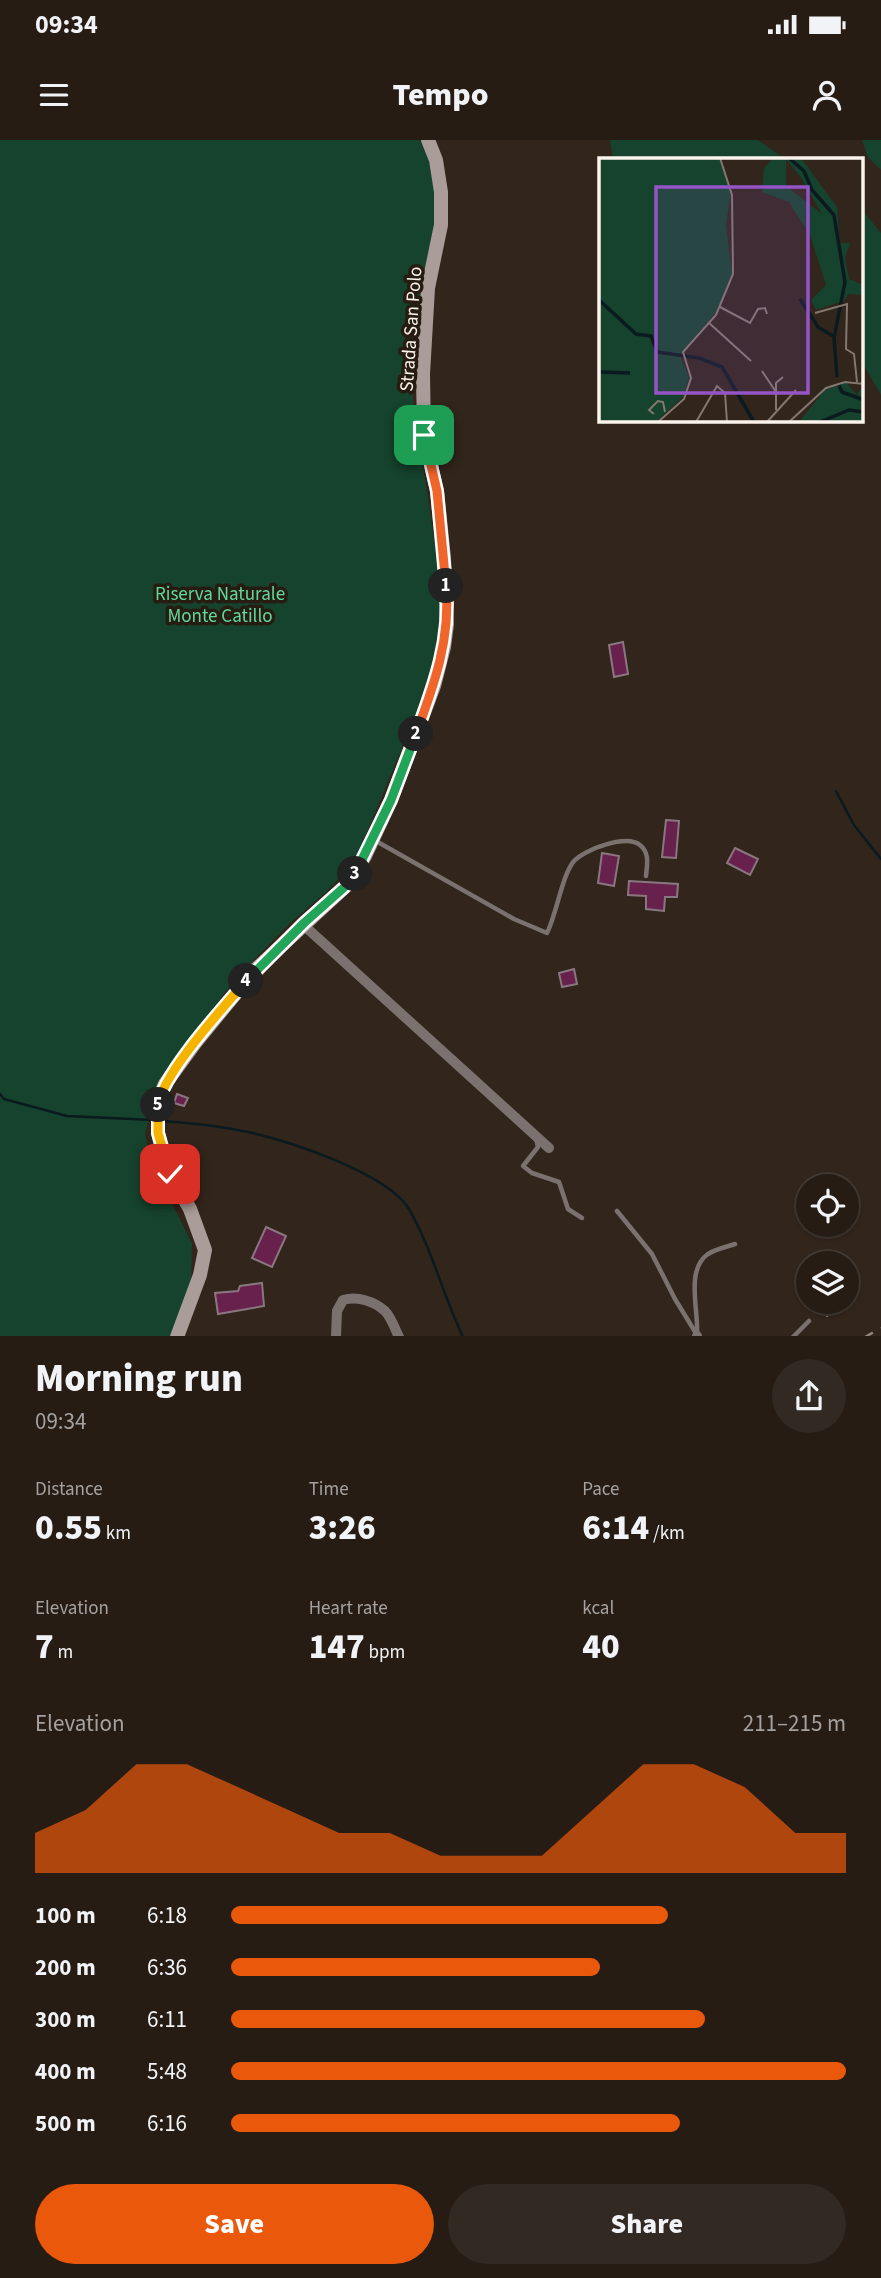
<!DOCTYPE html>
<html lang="en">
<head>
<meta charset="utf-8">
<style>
  body { margin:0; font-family:"Source Sans 3",sans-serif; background:#322922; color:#f1f3f6; height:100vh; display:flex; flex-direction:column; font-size:26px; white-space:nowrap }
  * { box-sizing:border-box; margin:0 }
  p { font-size:23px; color:#a4a1a0 }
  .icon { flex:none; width:38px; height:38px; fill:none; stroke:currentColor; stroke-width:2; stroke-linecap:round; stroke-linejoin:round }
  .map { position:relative; height:1196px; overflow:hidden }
  .panel { display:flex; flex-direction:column; background:#261c14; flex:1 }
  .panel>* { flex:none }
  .buttons { position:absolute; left:796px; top:1034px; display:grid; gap:14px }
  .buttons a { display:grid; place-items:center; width:63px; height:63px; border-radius:50%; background:#261c14; box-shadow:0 2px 5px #0004,0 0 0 2px #423a34; font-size:35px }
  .pin { position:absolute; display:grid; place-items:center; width:60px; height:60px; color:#fff; margin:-30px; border-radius:14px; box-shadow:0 4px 10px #0006 }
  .km { position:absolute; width:35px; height:35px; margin:-18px; border-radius:50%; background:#222; color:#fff; font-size:19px; line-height:35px; text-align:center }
  .round { display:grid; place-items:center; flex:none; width:74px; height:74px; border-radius:37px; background:#322922 }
  .head { display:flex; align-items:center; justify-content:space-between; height:119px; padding:0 35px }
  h1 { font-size:38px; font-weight:800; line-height:52px }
  .figures { display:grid; grid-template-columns:repeat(3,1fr); gap:10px; height:119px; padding:7px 35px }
  .figures div { display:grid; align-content:center }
  .figures b { font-size:35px; font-weight:800 }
  .figures small { font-size:19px; font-weight:400 }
  .figures p { font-size:19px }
  .chart { height:196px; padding:14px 35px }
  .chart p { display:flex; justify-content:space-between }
  .chart svg { width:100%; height:126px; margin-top:7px; fill:#ea580c; opacity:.7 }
  .cta { display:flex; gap:14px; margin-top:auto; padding:14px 35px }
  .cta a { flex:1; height:80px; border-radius:42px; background:#ea580c; color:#fff; font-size:28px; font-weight:800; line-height:80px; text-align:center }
  .cta a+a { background:#322922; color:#f1f3f6 }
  ul { padding:0 35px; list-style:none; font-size:23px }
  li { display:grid; grid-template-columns:112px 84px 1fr; align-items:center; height:52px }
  li i { height:18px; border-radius:9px; background:#ea580c }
  .status { display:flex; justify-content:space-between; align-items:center; height:49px; padding:0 35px; background:#261c14; direction:ltr }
  .status svg { height:19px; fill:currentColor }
  header { display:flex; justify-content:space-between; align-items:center; height:91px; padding:0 35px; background:#261c14; font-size:32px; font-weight:800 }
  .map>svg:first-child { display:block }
</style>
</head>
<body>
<div class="status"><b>09:34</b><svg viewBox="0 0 49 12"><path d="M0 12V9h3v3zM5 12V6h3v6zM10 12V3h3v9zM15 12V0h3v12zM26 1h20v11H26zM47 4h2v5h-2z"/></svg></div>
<header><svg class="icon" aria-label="menu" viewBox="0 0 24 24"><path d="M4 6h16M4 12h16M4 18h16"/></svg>Tempo<svg class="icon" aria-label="person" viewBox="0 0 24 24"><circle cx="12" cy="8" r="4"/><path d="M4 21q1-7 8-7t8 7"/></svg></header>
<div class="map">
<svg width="881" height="1197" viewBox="0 0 881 1197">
  <rect width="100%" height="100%" fill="#32251b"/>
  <!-- green -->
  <g fill="#16432d">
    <path d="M0,0H420L435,32L437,82L408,225L443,458L440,501L428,546L354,723L325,753L289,784L238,836L192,895L156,951L145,994L152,1024L192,1103L191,1144L171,1196H0Z"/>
    <path d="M610,0H758L779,15L793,19H613Z"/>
    <path d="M862,0H881V30L868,17Z"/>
    <path d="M862,70L881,93V255L862,222Z"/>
  </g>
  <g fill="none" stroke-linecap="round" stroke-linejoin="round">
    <!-- stream -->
    <g stroke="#0b1a1f" stroke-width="2.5">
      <path d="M836,651L854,685L881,719"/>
      <path d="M0,954L4,959L67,976L153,980"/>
      <path d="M163,981C192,983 220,986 248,992C289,1001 387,1033 409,1069C432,1109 443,1155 463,1197"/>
    </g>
  </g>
  <!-- building -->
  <g fill="#67214c" stroke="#897780" stroke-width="2">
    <path d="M623,502L628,534L614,537L609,505Z"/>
    <path d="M666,680L679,681L676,718L662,717Z"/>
    <path d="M735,708L758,719L750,735L727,723Z"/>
    <path d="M602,713L619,716L614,746L598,743Z"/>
    <path d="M629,741L678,744L677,757H665L664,771L646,769V756L628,755Z"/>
    <path d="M574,829L577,844L562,847L559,833Z"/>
    <path d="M177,954L188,958L184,966L174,963Z"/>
    <path d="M266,1087L286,1096L272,1127L252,1118Z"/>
    <path d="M262,1143L264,1166L218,1174L215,1153L238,1151L240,1146Z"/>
    <path d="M815,1162H844L827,1176Z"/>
  </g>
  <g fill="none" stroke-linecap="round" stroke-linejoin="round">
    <!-- lane -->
    <g stroke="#7b7270" stroke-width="4.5">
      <path d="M376,701L514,779L547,793C557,773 562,735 574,721C585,709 627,694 640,705C650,713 647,725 646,736"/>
      <path d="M536,998L538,1007L523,1026L532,1033L559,1042L568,1069L582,1078"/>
      <path d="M617,1071L652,1114L675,1159L697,1195"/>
      <path d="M697,1195C699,1171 685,1130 708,1114C716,1109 726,1107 735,1104"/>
      <path d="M793,1197L809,1181"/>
    </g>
    <!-- street -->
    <g stroke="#7b7270" stroke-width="10">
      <path d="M304,783L309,790L549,1008"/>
      <path d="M336,1197L337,1171L343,1160C357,1156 374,1161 385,1171C391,1177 395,1189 399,1197"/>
      <path d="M697,1197V1196"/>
    </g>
    <!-- secondary -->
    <path stroke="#aa9c99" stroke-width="14" d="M177,1197L200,1135L205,1110L190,1069L170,1034L163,1015L158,993V961L165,944L195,903L255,830L349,743L365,716L391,660L434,546L444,507L447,484L444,418L437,351L424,295L423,234L428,148L441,85V52L436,20L428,0"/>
    <!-- rail -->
    <path stroke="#92877f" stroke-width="2.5" stroke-dasharray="9 9" stroke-linecap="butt" d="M865,1197L881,1188"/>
  </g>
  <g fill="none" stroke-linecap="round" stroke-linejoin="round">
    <!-- split-1 casing -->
    <g stroke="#fff" stroke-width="14">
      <path id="split-1" d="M424,295L437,351L446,446"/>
    </g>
    <!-- split-2 casing -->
    <g stroke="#fff" stroke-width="14">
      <path id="split-2" d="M416,594C434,545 451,499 446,446"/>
    </g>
    <!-- split-3 casing -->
    <g stroke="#fff" stroke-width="14">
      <path id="split-3" d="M355,734L391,660L416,594"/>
    </g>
    <!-- split-4 casing -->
    <g stroke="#fff" stroke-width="14">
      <path id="split-4" d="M246,841L304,783L349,743L355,734"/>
    </g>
    <!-- split-5 casing -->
    <g stroke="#fff" stroke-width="14">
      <path id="split-5" d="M158,965C163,933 223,868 246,841"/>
    </g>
    <!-- split-6 casing -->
    <g stroke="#fff" stroke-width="14">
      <path id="split-6" d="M158,965V993L170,1034"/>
    </g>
    <!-- split-1 -->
    <use href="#split-1" stroke="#f0652b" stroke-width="9"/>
    <!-- split-2 -->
    <use href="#split-2" stroke="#f0652b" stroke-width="9"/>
    <!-- split-3 -->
    <use href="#split-3" stroke="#22a559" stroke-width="9"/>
    <!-- split-4 -->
    <use href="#split-4" stroke="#22a559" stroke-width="9"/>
    <!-- split-5 -->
    <use href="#split-5" stroke="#f5b400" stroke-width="9"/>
    <!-- split-6 -->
    <use href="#split-6" stroke="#f5b400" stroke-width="9"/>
  </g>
  <g text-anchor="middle" stroke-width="7" stroke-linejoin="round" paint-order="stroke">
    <!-- street labels -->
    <g font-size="19" fill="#fcf3ed" stroke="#271c12">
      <text transform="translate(410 189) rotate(-86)" y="7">Strada San Polo</text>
    </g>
    <!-- park labels -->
    <g font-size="19" fill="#5eda9d" stroke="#271c12">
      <text x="220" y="460">Riserva Naturale<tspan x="220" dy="22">Monte Catillo</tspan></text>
    </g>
  </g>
  <!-- overview -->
  <g transform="translate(599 18)">
    <rect width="264" height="264" fill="#32251b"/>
    <path d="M0,0H120L132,34L127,67L133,115L118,153L84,193L82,200L90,219L85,238L57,264H0ZM174,0H202L238,49L241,85H251L246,99L250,121L264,127V137L249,136L245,143L217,152L212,142L227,127L211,77L190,44L163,34L165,10ZM187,1L201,18L223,56L187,28ZM247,224L258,237L264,227V264H200L226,232Z" fill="#16432d" fill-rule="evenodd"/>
    <path fill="none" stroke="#0b1a1f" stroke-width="3.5" d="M190,0L205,13L213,32L235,57L246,124L235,180L238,219M201,141L219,169L234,178M0,142L37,176L52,178L58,194L100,200L123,209L155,264M0,214L31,215M240,227L243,234L265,242M221,264L250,252L265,254"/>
    <path fill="none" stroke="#83776f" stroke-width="2" d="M121,149L151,165L159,151L166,150L168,156M216,155L248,146L247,191L255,196L258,224M109,164L152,203M163,213L177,234M177,252V225L184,219M55,256L50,252L59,243L64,244L66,254M59,264L85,241L92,220L84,194L117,157L134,116L133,37L121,0M97,264L118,228L126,235L128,264M168,264L197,232M190,264L227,230L246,224L265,226"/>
    <path fill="#9554c8" fill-opacity="0.15" stroke="#9554c8" stroke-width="3.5" d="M57,29H209V235H57Z"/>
    <rect width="264" height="264" fill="none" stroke="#fcf3ed" stroke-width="3.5"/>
  </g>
</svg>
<div class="buttons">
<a><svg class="icon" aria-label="locate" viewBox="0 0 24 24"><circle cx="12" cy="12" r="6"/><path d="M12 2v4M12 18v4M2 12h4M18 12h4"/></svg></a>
<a><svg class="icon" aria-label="layers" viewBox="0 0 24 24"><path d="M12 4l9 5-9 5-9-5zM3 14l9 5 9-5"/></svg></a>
</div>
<div class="pin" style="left:424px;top:295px;background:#1e9e55"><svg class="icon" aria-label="arrive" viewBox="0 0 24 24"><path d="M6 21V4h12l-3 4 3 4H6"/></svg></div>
<div class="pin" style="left:170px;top:1034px;background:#d93025"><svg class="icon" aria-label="check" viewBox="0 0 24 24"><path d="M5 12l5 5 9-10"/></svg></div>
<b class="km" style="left:446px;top:446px">1</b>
<b class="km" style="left:416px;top:594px">2</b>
<b class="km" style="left:355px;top:734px">3</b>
<b class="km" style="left:246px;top:841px">4</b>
<b class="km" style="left:158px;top:965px">5</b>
</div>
<section class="panel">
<div class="head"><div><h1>Morning run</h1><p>09:34</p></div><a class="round"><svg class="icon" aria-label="share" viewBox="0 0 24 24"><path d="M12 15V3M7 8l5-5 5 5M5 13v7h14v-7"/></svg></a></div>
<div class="figures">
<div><p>Distance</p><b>0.55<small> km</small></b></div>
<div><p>Time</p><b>3:26</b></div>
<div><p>Pace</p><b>6:14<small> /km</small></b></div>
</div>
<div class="figures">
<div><p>Elevation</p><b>7<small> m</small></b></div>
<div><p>Heart rate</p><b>147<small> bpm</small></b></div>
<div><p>kcal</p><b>40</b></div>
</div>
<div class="chart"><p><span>Elevation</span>211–215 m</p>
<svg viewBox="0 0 160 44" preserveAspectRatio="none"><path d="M0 44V30L10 22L20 6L30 6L40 14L50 22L60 30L70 30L80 38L90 38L100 38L110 22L120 6L130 6L140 14L150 30L160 30V44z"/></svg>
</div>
<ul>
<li><b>100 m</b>6:18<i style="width:71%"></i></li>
<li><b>200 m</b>6:36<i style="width:60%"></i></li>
<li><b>300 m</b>6:11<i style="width:77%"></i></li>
<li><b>400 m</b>5:48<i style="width:100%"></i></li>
<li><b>500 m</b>6:16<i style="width:73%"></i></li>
</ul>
<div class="cta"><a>Save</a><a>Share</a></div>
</section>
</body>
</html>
